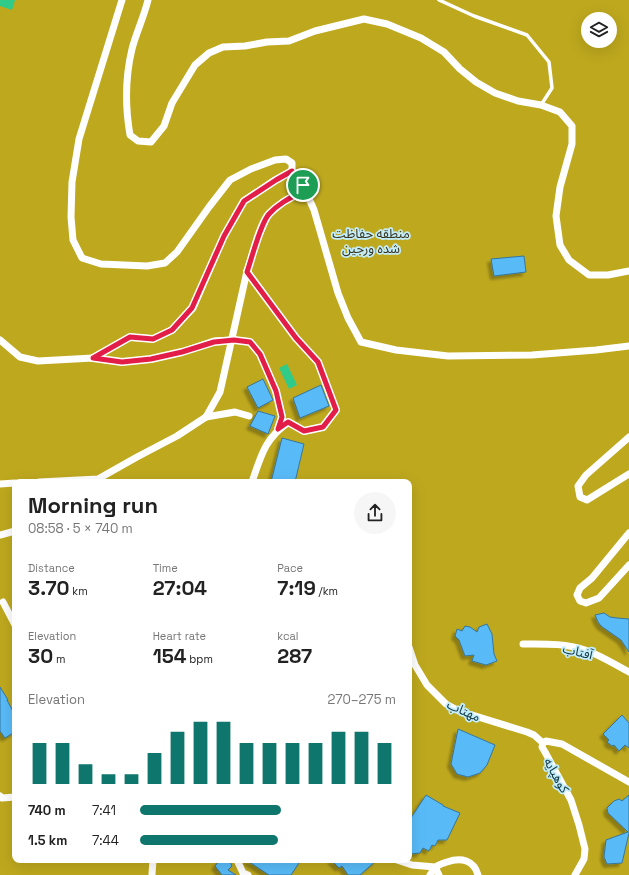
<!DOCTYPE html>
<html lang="en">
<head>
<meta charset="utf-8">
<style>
  body { margin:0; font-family:"Space Grotesk","Noto Sans Arabic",sans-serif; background:#f6f6f6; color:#222; height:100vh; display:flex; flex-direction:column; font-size:15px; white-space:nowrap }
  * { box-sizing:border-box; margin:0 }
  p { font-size:13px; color:#767676 }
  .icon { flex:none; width:22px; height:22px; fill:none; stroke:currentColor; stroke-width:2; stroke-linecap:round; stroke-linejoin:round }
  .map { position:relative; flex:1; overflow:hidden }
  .details { position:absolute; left:12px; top:479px; width:400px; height:384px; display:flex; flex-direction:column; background:#fff; border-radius:8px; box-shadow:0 4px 16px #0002 }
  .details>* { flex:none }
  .tools { position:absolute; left:581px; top:12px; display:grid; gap:8px }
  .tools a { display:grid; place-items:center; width:36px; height:36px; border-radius:50%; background:#fff; box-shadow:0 4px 16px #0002; font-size:20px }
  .pin { position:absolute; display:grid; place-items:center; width:34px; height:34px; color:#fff; margin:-17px; border:2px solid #fff; border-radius:50%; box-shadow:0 1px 4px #0007 }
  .round { display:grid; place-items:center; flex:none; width:42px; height:42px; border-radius:21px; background:#f6f6f6 }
  .overview { display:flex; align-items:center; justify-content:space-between; height:68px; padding:0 16px }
  h1 { font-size:22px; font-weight:700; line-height:30px }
  .figures { display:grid; grid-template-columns:repeat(3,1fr); gap:6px; height:68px; padding:4px 16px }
  .figures div { display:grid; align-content:center }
  .figures b { font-size:20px; font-weight:700 }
  .figures small { font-size:11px; font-weight:400 }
  .figures p { font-size:11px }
  .chart { height:112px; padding:8px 16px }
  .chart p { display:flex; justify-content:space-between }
  .chart svg { width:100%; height:72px; margin-top:4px; stroke:#0f766e; stroke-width:6 }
  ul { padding:0 16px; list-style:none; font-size:13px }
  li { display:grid; grid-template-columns:64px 48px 1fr; align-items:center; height:30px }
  li i { height:10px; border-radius:5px; background:#0f766e }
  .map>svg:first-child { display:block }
</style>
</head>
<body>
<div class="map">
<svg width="629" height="875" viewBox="0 0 629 875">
  <defs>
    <filter id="shadow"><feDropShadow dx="-3.5" dy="3.5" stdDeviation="1" flood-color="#0004"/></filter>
  </defs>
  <rect width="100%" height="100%" fill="#7bd3ed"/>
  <!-- green -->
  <path fill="#bea81e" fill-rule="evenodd" d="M0,0H629V875H0ZM588,19H610V41H588ZM15,482H409V860H15Z"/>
  <!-- water -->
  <g fill="#30cb88">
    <path d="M0,0H15L12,10L0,6Z"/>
    <path d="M287,364L297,385L289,389L279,368Z"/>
  </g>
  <!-- building -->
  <g fill="#59bbf8" stroke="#34769f" filter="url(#shadow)">
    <path d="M524,256L526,272L494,276L491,259Z"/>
    <path d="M263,379L273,400L258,408L247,387Z"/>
    <path d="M321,385L329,406L300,418L293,398Z"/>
    <path d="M258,411L275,416L268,434L250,426Z"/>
    <path d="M282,438L304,444L295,482H271Z"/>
    <path d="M604,613L610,617L617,618L629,619V652L621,640L601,626L598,622L595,615Z"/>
    <path d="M487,624L492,634L494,654L497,661L486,665L472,661L474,655L465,656L459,640L455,636L457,629L462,631L465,626L470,627L477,632L479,627Z"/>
    <path d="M0,687L8,700H7L15,715V732L5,738L0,731Z"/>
    <path d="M622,715L629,723V748L625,745L619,751L614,745L612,746L607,742L609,740L603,734Z"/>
    <path d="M458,729L495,745L487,765L480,773L468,777L457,774L451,764Z"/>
    <path d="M426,795L443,805V806L460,813L447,840H438L435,846L432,845L429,851L423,848L420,853L410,854L409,850V821Z"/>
    <path d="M629,795V833L622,863L607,864L604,857L606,840L628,832L608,813L607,808L614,801L619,799L622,801Z"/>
    <path d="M220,860H229L232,866L228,870L236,875H222L215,866Z"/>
    <path d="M246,860H301L291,875H269Z"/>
    <path d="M331,860H377L360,875H348L342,866L339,868Z"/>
  </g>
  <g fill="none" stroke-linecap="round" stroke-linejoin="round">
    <!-- service -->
    <path stroke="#fff" stroke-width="3.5" d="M439,0L474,16L527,35L549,62L552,88L541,105"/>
    <!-- minor -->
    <g stroke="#fff" stroke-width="7">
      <path d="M122,0L79,139L72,182L71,217L73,240L82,258L101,264L147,266L165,263L177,252L209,207L230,180L251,169L275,160L286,159L292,163V171L303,185L314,210L338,293L348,318L361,342L396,350L448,356L532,355L596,350L629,346"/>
      <path d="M148,0C144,17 136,33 132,49C125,78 125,106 130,135L138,141L151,142L164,126L172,103L195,65L209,53L223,47L245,46L267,42L289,41L315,31L364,19L387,24L421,38L444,52L460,69L476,82L495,93L518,101L541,105L560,112L572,126V144L560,187L556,216L560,245L569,260L589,275H608L629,271"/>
      <path d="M247,271L296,338L318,362L336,410L323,427L304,431L289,422C265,438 261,456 252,482"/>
      <path d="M0,340L20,357L38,361L93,358L122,362L151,359L182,352L214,341L234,340L250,342L260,354L276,391L282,417L278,429"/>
      <path d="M93,358L130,337L153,339L172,330L193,308L224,236L244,201L275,180L292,171"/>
      <path d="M206,417L235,412L249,416"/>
      <path d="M629,437L586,475L578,486L580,497L587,500L629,474"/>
      <path d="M39,482L98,479L137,457L177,436L206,417L220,392L247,271L258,237L268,215L283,202L305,190"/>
      <path d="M0,484L15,483"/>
      <path d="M629,533L592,578L580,588L577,595L580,601L586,603L599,598L629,565"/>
      <path d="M0,535L15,531"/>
      <path d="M3,602L15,625"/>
      <path d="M523,644C543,644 565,643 585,650C600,655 614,664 629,672"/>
      <path d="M409,647L415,665L427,685L446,704L459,711L527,732L534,735L543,743"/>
      <path d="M0,796L2,798L15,797"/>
      <path d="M237,860L243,873L248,875"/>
      <path d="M397,860L412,865L435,867L439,875"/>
      <path d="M152,874L153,860"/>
      <path d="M430,875C432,873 433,869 436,867C439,864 444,863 447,862C461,857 474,860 478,875"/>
      <path d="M575,875L584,859L585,849L579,825L571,800L545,752L542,747L543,743L546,741L562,744L629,782"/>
    </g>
  </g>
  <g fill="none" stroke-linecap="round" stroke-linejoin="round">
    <!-- route casing -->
    <g stroke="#fff" stroke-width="8">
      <path id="route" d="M292,171L305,190C292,197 279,203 269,214C260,224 252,258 247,272L296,338L318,362L336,410L323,427L304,431L288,422L278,429L282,417L276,391L260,354L250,342L234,340L214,342L182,352L151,359L122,362L93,358L130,337L153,339L172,330L192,308L224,236L244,201L276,180Z"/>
    </g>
    <!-- route -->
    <use href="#route" stroke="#e11d48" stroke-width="5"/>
  </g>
  <g text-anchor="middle" stroke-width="3.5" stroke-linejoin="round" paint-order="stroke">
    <!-- park labels -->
    <g font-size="13" fill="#38331c" stroke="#c4edfa">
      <text x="371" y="238">منطقه حفاظت<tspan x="371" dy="15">شده ورجین</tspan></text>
    </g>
    <!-- street labels -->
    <g font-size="13" fill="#103641" stroke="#c4edfa">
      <text transform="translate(578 651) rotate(14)" y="5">آفتاب</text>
      <text transform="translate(464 710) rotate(24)" y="5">مهتاب</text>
      <text transform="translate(557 775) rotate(61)" y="5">کوهپایه</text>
    </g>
  </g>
</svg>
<div class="tools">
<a><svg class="icon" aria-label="layers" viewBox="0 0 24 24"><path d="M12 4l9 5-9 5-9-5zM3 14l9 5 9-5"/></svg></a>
</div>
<div class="pin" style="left:303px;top:185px;background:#1e9e55"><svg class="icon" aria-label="arrive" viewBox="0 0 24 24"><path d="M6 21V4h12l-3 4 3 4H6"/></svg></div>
<section class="details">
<div class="overview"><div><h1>Morning run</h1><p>08:58 · 5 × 740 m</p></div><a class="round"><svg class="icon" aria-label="share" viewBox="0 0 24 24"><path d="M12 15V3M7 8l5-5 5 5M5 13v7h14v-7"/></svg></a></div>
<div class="figures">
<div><p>Distance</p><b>3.70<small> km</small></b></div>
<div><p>Time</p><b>27:04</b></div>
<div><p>Pace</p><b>7:19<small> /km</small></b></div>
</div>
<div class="figures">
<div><p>Elevation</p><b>30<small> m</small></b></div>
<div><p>Heart rate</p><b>154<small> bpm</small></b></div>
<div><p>kcal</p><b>287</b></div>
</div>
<div class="chart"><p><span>Elevation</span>270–275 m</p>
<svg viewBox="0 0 160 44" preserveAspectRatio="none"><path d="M5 44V19M15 44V19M25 44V32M35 44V38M45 44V38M55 44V25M65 44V12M75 44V6M85 44V6M95 44V19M105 44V19M115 44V19M125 44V19M135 44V12M145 44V12M155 44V19"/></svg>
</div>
<ul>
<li><b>740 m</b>7:41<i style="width:55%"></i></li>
<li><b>1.5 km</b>7:44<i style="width:54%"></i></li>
</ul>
</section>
</div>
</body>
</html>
